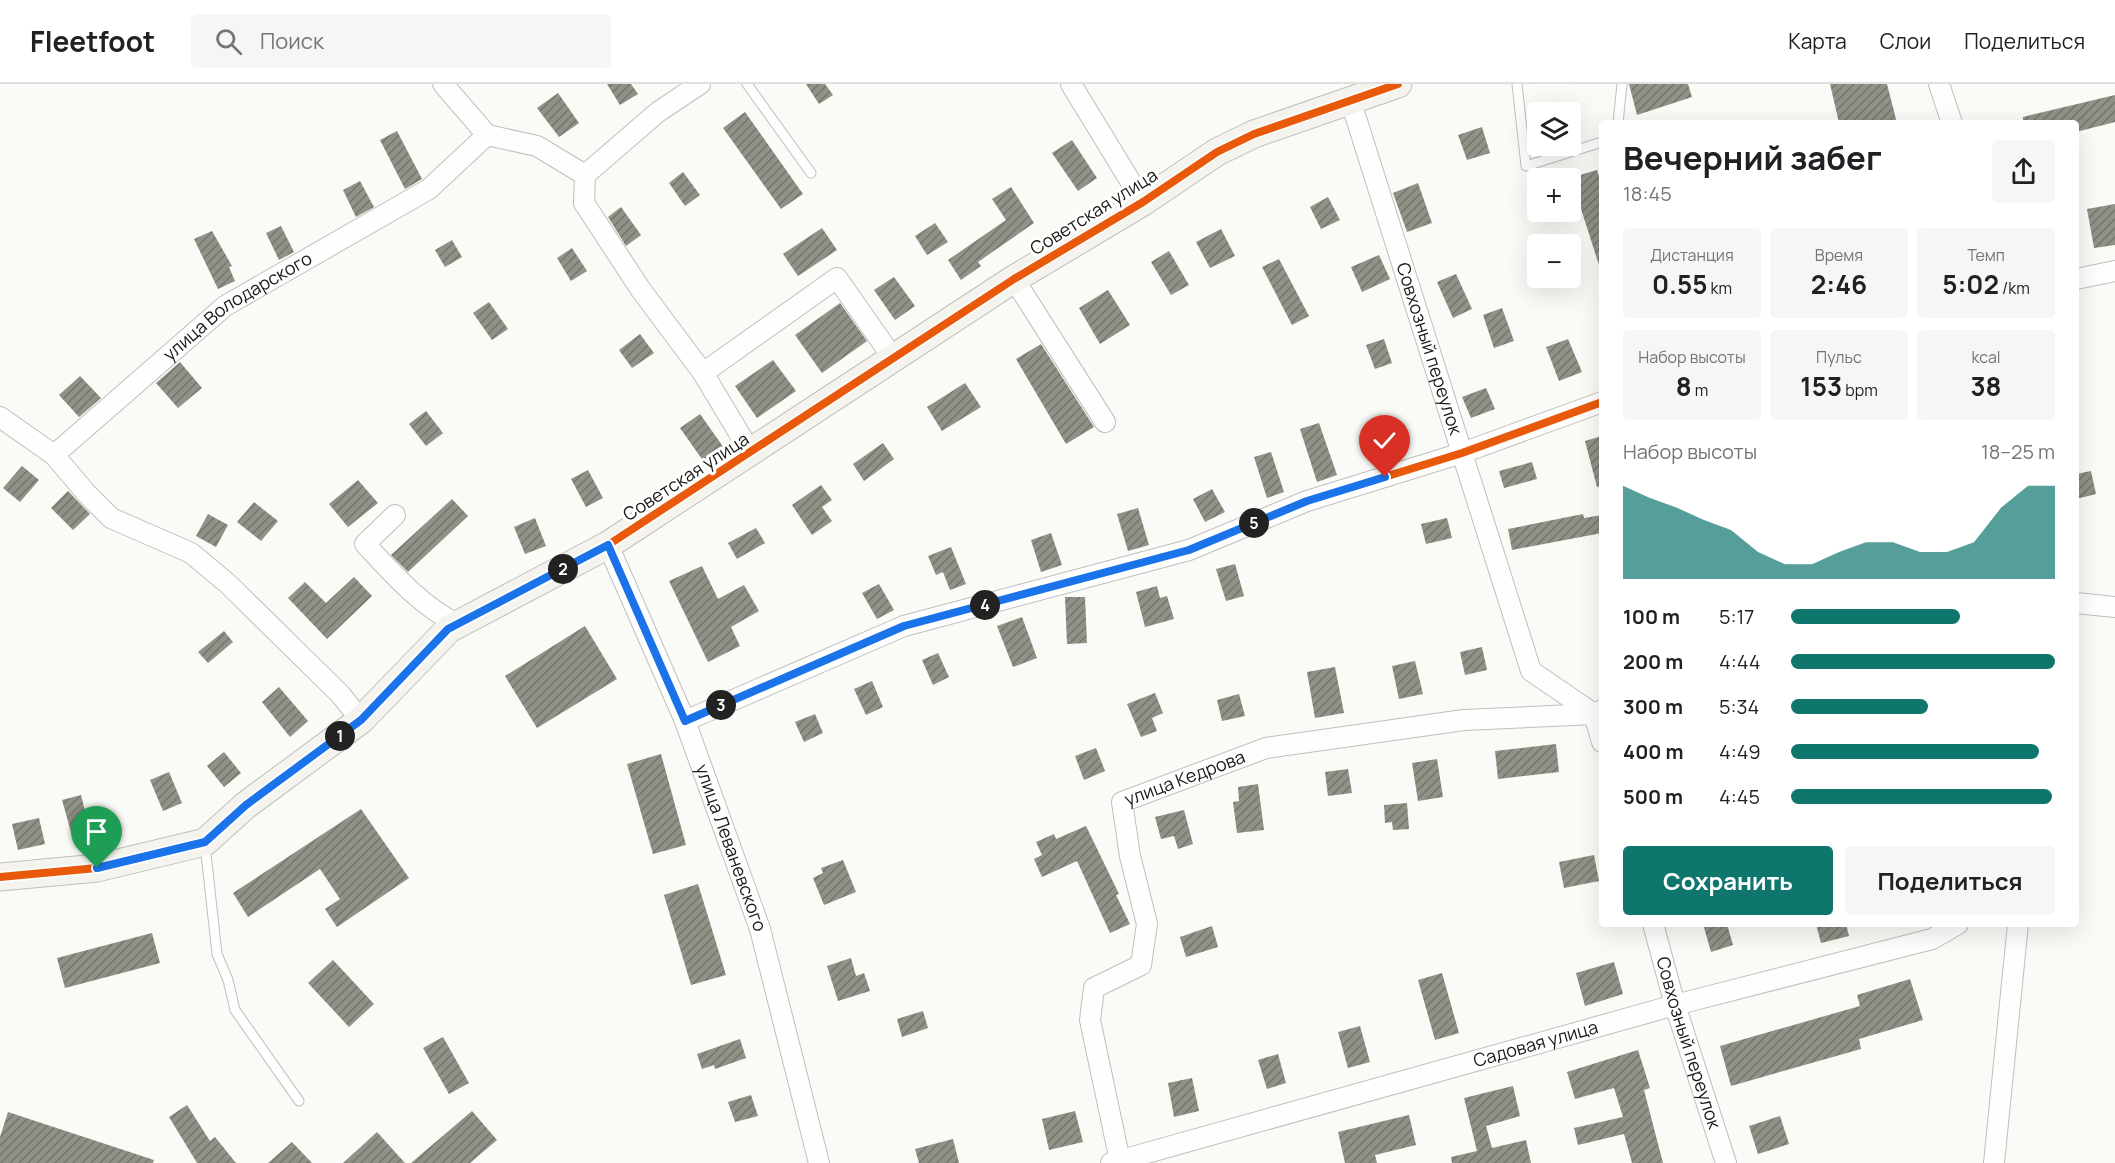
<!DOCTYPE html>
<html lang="ru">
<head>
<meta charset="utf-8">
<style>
  body { margin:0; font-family:Manrope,sans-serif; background:#f6f6f6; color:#202124; height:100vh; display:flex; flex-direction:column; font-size:22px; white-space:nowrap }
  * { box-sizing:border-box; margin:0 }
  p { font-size:20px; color:#757577 }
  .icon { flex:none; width:33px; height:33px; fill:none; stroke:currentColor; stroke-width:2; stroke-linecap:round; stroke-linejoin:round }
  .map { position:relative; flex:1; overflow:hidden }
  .panel { position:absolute; left:1599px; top:36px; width:480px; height:807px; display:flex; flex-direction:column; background:#fff; border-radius:6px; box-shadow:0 6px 24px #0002 }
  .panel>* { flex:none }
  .buttons { position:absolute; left:1527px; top:18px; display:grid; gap:12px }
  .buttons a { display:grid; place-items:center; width:54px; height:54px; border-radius:6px; background:#fff; box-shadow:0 6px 24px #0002; font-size:30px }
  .pin { position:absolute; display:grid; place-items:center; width:51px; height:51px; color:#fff; margin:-62px -26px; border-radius:50% 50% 50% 0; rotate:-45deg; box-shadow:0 0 6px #0007 }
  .pin .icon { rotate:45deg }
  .km { position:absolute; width:30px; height:30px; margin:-15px; border-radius:50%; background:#222; color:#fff; font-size:16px; line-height:30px; text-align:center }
  .round { display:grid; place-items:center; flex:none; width:63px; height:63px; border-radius:6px; background:#f6f6f6 }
  .headline { display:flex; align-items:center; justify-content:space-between; height:102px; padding:0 24px }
  h1 { font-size:33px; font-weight:700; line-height:45px }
  .stats { display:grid; grid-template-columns:repeat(3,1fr); gap:9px; height:102px; padding:6px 24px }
  .stats div { display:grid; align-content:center; border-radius:6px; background:#f6f6f6; text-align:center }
  .stats b { font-size:26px; font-weight:700 }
  .stats small { font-size:16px; font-weight:400 }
  .stats p { font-size:16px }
  .chart { height:168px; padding:12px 24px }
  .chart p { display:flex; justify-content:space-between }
  .chart svg { width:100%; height:108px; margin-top:6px; fill:#0f766e; opacity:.7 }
  .cta { display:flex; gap:12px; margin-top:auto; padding:12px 24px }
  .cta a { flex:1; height:69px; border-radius:6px; background:#0f766e; color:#fff; font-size:24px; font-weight:700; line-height:69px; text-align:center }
  .cta a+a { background:#f6f6f6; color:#202124 }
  ul { padding:0 24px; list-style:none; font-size:20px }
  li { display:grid; grid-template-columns:96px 72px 1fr; align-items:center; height:45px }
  li i { height:15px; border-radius:8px; background:#0f766e }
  header { display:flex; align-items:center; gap:36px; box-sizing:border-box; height:84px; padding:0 30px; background:#fff; border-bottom:2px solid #e0e0e0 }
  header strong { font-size:28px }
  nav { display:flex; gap:33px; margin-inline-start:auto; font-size:21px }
  .search { width:420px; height:54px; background:#f6f6f6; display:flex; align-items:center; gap:15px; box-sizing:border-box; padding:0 21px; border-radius:6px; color:#757577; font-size:22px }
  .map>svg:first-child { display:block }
</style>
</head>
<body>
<header>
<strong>Fleetfoot</strong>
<div class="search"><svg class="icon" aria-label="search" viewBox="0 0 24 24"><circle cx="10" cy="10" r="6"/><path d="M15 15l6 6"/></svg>Поиск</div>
<nav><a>Карта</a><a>Слои</a><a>Поделиться</a></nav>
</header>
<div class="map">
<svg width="2115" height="1079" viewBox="0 0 2115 1079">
  <defs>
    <pattern id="building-hatch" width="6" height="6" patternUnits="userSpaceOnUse" patternTransform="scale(1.5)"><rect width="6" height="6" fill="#929187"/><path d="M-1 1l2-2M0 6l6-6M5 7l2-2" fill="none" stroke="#76756d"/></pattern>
  </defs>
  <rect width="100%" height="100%" fill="#fafaf6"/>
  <!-- building -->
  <g fill="url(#building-hatch)">
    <path d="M607,0H631L638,10L620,21Z"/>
    <path d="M806,0H825L833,11L819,20Z"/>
    <path d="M1629,0H1688L1692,13L1637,31Z"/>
    <path d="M1830,0H1887L1897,39H1839Z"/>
    <path d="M558,9L579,39L559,53L537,24Z"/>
    <path d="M2115,11V38L2076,48V39H2023V33Z"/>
    <path d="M745,28L803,110L781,125L723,44Z"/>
    <path d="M1482,43L1490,69L1467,76L1458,51Z"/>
    <path d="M397,47L422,95L405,105L380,56Z"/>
    <path d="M1072,56L1097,94L1078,107L1052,69Z"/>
    <path d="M1597,86L1602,101V181H1599L1581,125L1570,128V94Z"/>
    <path d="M683,88L700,111L685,122L669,99Z"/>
    <path d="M360,97L374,123L356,133L343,106Z"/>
    <path d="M1418,99L1432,139L1407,148L1393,109Z"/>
    <path d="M1011,103L1034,139L978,178L981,182L961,196L948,176L1006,136L992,115Z"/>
    <path d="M1328,113L1340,136L1321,145L1310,123Z"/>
    <path d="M2115,120V161L2094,164L2087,125Z"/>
    <path d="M621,123L641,151L626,162L608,133Z"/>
    <path d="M935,139L948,158L927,171L915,152Z"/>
    <path d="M281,142L294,168L279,176L266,149Z"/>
    <path d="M822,144L837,166L798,192L783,170Z"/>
    <path d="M1221,145L1235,172L1210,184L1196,158Z"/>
    <path d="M212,147L232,182L229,183L235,197L218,205L194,155Z"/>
    <path d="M452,156L462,173L445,183L435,166Z"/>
    <path d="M572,164L587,187L571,197L557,174Z"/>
    <path d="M1169,167L1189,201L1171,211L1151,178Z"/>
    <path d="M1379,171L1390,195L1362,208L1351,183Z"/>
    <path d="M1279,175L1309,232L1292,241L1262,183Z"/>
    <path d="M1456,190L1472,225L1453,234L1437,198Z"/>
    <path d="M894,193L915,222L895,236L874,206Z"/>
    <path d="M1108,206L1130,241L1100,260L1079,224Z"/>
    <path d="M489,218L508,245L492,256L473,229Z"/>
    <path d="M840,219L867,257L822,289L795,251Z"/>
    <path d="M1502,224L1514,257L1494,264L1483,231Z"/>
    <path d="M640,250L654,269L632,284L619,266Z"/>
    <path d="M1384,255L1392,279L1375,285L1366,261Z"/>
    <path d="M1568,255L1582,288L1559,297L1546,263Z"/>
    <path d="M1041,260L1094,343L1066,360L1016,275Z"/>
    <path d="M773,276L796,307L757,334L735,302Z"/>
    <path d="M180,278L202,304L178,324L156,299Z"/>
    <path d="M80,292L101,314L79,333L59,311Z"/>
    <path d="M965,299L981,323L942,347L927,323Z"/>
    <path d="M1486,304L1495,325L1471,334L1462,313Z"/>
    <path d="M426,327L443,349L426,362L409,340Z"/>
    <path d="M700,330L724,364L704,378L680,344Z"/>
    <path d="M1319,339L1337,391L1317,398L1300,345Z"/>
    <path d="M1602,352V402L1597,403L1585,357Z"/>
    <path d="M883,359L894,375L864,397L853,380Z"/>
    <path d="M1271,368L1284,408L1267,414L1254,373Z"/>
    <path d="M1532,378L1537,395L1504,404L1499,387Z"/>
    <path d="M22,382L39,396L20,418L3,404Z"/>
    <path d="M588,386L603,414L586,423L571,395Z"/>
    <path d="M2091,387L2096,410L2076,415V390Z"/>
    <path d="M358,396L378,419L348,443L329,420Z"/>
    <path d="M821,401L832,416L822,423L832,437L812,451L792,421Z"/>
    <path d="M1212,405L1225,428L1205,438L1193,415Z"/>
    <path d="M68,407L90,430L73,446L51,424Z"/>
    <path d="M452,415L468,432L408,488L391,471Z"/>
    <path d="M254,418L278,437L261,457L237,438Z"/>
    <path d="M1138,424L1149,461L1128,467L1117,430Z"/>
    <path d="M208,430L228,441L216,463L196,452Z"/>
    <path d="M1583,430L1584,434L1602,431V449L1512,466L1508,445Z"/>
    <path d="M535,434L546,462L525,470L514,443Z"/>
    <path d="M1447,434L1452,454L1426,460L1421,440Z"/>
    <path d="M756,444L765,459L737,475L728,459Z"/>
    <path d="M1051,449L1062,481L1041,488L1031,456Z"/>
    <path d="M951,463L966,500L950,506L943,488L936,491L928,472Z"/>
    <path d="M1235,480L1244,512L1226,517L1216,485Z"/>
    <path d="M702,482L718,515L744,501L759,527L731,543L740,562L708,578L669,497Z"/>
    <path d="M354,493L372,512L327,555L288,514L305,498L326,519Z"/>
    <path d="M879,500L894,526L877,535L862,509Z"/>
    <path d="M1157,502L1160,514L1167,512L1174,535L1145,543L1136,508Z"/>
    <path d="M1065,513H1085L1087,559L1067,560Z"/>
    <path d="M1022,533L1037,574L1013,583L997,542Z"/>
    <path d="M585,542L617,595L537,644L505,592Z"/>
    <path d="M224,547L233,558L208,579L198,568Z"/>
    <path d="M1482,563L1487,586L1465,591L1460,568Z"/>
    <path d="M938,569L949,593L933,601L922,576Z"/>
    <path d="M1415,577L1423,610L1399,615L1392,582Z"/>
    <path d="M1335,583L1344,629L1315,634L1307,588Z"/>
    <path d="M872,597L883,623L866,631L854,605Z"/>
    <path d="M279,603L308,637L290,653L262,618Z"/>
    <path d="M1155,609L1163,629L1152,634L1157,647L1141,653L1127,620Z"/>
    <path d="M1239,610L1245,632L1222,637L1217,616Z"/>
    <path d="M815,630L823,649L804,658L795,638Z"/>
    <path d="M1556,660L1559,688L1498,695L1495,667Z"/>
    <path d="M1096,664L1105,687L1084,696L1075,672Z"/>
    <path d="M224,668L241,689L224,703L207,682Z"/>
    <path d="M661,670L686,761L653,770L627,680Z"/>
    <path d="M1437,675L1443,713L1418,717L1412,679Z"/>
    <path d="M1348,685L1352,709L1328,712L1325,688Z"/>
    <path d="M169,688L182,719L163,727L150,696Z"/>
    <path d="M1258,700L1264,746L1237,749L1233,718L1239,717L1238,703Z"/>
    <path d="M81,711L91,750L73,755L62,716Z"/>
    <path d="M1407,719L1409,745L1393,746L1392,738L1385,739L1384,721Z"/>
    <path d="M361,725L409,794L337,843L325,825L340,815L320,785L248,833L233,809Z"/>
    <path d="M1184,726L1193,760L1178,765L1174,752L1161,755L1155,733Z"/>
    <path d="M39,734L45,760L18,766L12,740Z"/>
    <path d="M1086,742L1119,810L1116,811L1130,840L1110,849L1077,777L1042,793L1034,775L1042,771L1036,758L1054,750L1056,755Z"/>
    <path d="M1594,771L1599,797L1564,804L1559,778Z"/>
    <path d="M843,776L856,808L824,821L813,794L823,789L821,784Z"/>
    <path d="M698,800L726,891L691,901L664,811Z"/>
    <path d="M1703,840H1727L1733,861L1711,868Z"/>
    <path d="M1816,840H1846L1849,852L1821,859Z"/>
    <path d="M1212,842L1218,863L1186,873L1180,853Z"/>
    <path d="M152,849L160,879L65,904L57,874Z"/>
    <path d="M851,874L856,892L864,889L870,907L838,917L827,882Z"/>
    <path d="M333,876L374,920L349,943L308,899Z"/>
    <path d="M1614,878L1623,910L1585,922L1576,889Z"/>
    <path d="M1442,889L1459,949L1435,956L1418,896Z"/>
    <path d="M1910,895L1923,936L1859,955L1861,965L1731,1002L1720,962L1860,922L1857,911Z"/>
    <path d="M923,927L928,944L902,953L897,935Z"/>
    <path d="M1360,942L1370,978L1348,984L1338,948Z"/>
    <path d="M443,953L469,999L449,1010L423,964Z"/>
    <path d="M740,955L746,974L715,985L714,981L702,985L697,970Z"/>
    <path d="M1638,966L1650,1004L1644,1006L1663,1079H1632L1624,1050L1578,1061L1574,1044L1623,1033L1614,1004L1575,1015L1567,988Z"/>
    <path d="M1278,970L1286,999L1267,1005L1258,976Z"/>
    <path d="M1192,994L1199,1027L1174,1033L1168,999Z"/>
    <path d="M1513,1002L1520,1032L1486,1042L1492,1064L1526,1056L1531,1079H1452L1451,1073L1477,1067L1464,1014Z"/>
    <path d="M751,1011L758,1032L735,1038L728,1018Z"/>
    <path d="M187,1021L210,1057L215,1053L236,1079H197L169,1033Z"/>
    <path d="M472,1027L497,1056L470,1079H411Z"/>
    <path d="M1075,1027L1083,1058L1049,1066L1042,1035Z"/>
    <path d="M8,1028L154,1076L153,1079H0V1053Z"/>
    <path d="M1409,1031L1416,1061L1375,1071L1377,1079H1345L1338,1048Z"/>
    <path d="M1780,1032L1789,1060L1758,1070L1749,1042Z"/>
    <path d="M377,1048L405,1079H343Z"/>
    <path d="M953,1055L959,1079H919L915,1065Z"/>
    <path d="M292,1058L312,1079H268Z"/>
  </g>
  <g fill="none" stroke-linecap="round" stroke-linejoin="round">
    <!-- lane casing -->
    <g stroke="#bfbfbd" stroke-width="11">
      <g id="lane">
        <path d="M747,0L811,89"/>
        <path d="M1517,0L1526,82L1602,58"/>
        <path d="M1618,39L1622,0"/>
        <path d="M205,760L217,870L228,896L235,926L299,1017"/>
      </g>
    </g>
    <!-- street casing -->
    <g stroke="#bfbfbd" stroke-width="22">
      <g id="street">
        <path d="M443,0L487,51L537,62L585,91L658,28L700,0"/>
        <path d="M1071,0L1143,118"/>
        <path d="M1939,0L1952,39"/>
        <path id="s1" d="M1350,15L1531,587L1594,630L1602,658"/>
        <path d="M585,91L584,119L641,206L703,289L751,369"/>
        <path d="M1014,195L1105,338"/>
        <path d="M2076,195L2115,187"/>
        <path d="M703,289L837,194L893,274"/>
        <path d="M0,333L54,371L87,410L111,434L191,469L227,499L340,610L361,636"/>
        <path id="s2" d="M54,371L225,222L429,105L487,51"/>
        <path d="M395,431L365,460C393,490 420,521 457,540"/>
        <path id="s3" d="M608,461L685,637L760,845L819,1079"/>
        <path d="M2076,519L2115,523"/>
        <path d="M685,637L904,542L1189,466L1307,417L1462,369L1602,318"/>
        <path id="s4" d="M1653,840L1675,921L1726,1079"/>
        <path id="s5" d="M1120,1077L1090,936L1094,904L1141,881L1147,840L1130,772L1122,718L1266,664L1464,636L1594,630L1602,626"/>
        <path id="s6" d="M1111,1079L1675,921L1932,855L1958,840"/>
        <path d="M1994,1079L2018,840"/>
      </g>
    </g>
    <!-- secondary casing -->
    <g stroke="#bfbfbd" stroke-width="29">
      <path id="secondary" d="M0,793L97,784L205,758L246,721L361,636L449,545L608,461L1014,195L1143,118L1217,68L1254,50L1398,0"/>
    </g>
    <!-- lane -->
    <use href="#lane" stroke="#fefefe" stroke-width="9"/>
    <!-- street -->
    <use href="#street" stroke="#fefefe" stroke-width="20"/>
    <!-- secondary -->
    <use href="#secondary" stroke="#f4f3ee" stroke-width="27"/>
    <!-- cycleway casing -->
    <g stroke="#fffffe" stroke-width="11">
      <g id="cycleway">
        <path d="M685,637L904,542L1189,466L1307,417L1462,369L1602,318"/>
        <path d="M0,793L97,784L205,758L246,721L361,636L449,545L608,461L1014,195L1143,118L1217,68L1254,50L1398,0"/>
      </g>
    </g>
    <!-- cycleway -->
    <use href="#cycleway" stroke="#e8590c" stroke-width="8"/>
  </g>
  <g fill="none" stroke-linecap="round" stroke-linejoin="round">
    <!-- route casing -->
    <g stroke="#fff" stroke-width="12">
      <path id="route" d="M97,784L205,758L246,721L361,636L448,545L608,461L685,637L904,542L1189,466L1307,417L1385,393"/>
    </g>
    <!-- route -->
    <use href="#route" stroke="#1a73e8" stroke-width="8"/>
  </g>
  <g text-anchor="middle" stroke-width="6" stroke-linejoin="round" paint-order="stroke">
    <!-- street labels -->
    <g font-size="18" fill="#191817" stroke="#fffffe">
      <text transform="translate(1094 128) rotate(-32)" y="6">Советская улица</text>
      <text dy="6" stroke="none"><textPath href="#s2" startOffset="237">улица Володарского</textPath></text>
      <text dy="6" stroke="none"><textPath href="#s1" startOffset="262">Совхозный переулок</textPath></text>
      <text transform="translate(686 393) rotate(-33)" y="6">Советская улица</text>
      <text dy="6" stroke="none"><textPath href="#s5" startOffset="462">улица Кедрова</textPath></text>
      <text dy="6" stroke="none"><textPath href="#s3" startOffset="327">улица Леваневского</textPath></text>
      <text dy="6" stroke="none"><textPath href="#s6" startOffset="441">Садовая улица</textPath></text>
      <text dy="6" stroke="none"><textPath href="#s4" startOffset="124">Совхозный переулок</textPath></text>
    </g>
  </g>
</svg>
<div class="buttons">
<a><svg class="icon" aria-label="layers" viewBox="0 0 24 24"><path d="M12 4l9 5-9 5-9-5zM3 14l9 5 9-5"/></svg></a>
<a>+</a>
<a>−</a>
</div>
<div class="pin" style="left:97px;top:784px;background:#1e9e55"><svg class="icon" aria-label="arrive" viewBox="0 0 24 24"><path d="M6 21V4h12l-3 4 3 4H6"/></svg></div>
<div class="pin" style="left:1385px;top:393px;background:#d93025"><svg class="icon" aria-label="check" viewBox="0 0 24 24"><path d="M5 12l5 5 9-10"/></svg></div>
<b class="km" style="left:340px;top:652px">1</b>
<b class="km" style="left:563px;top:485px">2</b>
<b class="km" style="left:721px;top:621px">3</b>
<b class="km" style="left:985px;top:521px">4</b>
<b class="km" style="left:1254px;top:439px">5</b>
<section class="panel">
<div class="headline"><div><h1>Вечерний забег</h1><p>18:45</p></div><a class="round"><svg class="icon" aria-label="share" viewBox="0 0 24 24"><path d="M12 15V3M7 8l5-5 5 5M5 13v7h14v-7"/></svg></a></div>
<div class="stats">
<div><p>Дистанция</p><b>0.55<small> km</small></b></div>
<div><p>Время</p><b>2:46</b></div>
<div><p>Темп</p><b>5:02<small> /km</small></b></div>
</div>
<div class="stats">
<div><p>Набор высоты</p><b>8<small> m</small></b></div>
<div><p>Пульс</p><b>153<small> bpm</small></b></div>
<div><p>kcal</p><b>38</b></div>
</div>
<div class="chart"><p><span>Набор высоты</span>18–25 m</p>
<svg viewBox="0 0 160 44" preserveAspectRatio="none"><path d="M0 44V6L10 11L20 15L30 20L40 24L50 33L60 38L70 38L80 33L90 29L100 29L110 33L120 33L130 29L140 15L150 6L160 6V44z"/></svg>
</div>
<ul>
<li><b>100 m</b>5:17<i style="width:64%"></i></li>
<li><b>200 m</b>4:44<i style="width:100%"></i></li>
<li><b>300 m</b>5:34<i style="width:52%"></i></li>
<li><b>400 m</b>4:49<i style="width:94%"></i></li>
<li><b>500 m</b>4:45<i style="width:99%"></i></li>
</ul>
<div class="cta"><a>Сохранить</a><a>Поделиться</a></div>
</section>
</div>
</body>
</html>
